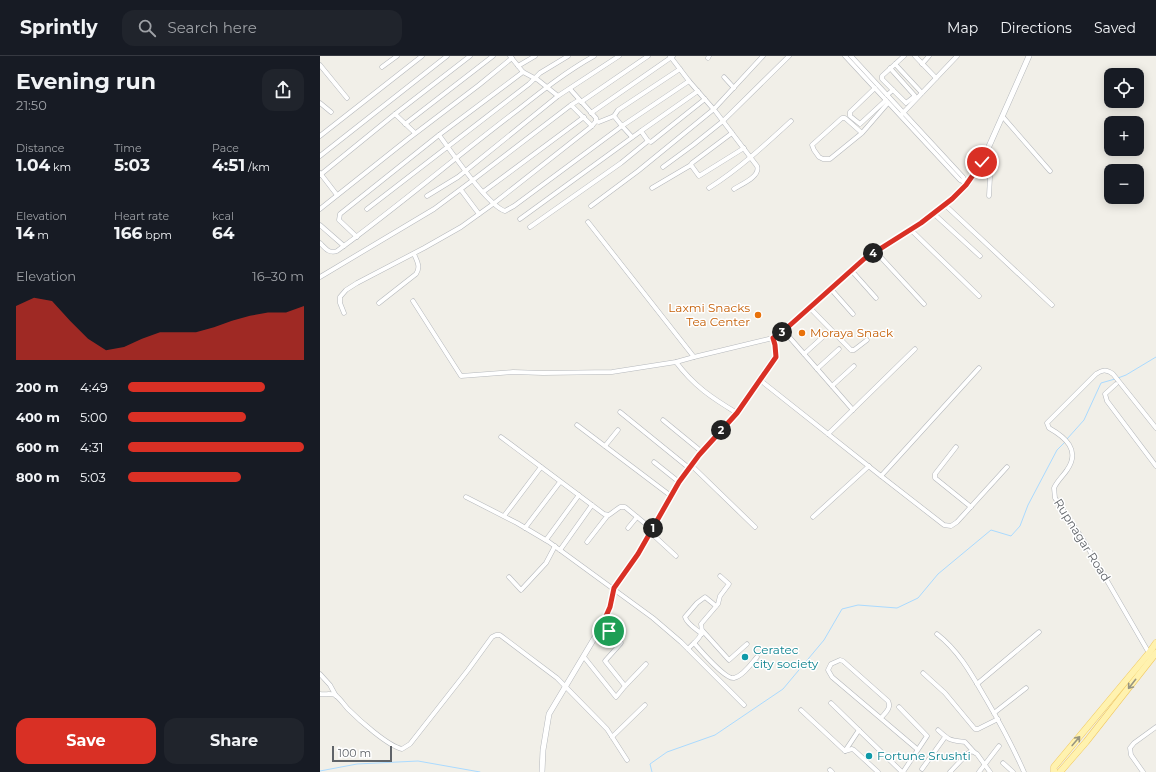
<!DOCTYPE html>
<html lang="en">
<head>
<meta charset="utf-8">
<style>
  body { margin:0; font-family:Montserrat,sans-serif; background:#20242c; color:#f1f3f6; height:100vh; display:flex; flex-direction:column; font-size:15px; white-space:nowrap }
  * { box-sizing:border-box; margin:0 }
  p { font-size:13px; color:#9ea1a6 }
  .icon { flex:none; width:22px; height:22px; fill:none; stroke:currentColor; stroke-width:2; stroke-linecap:round; stroke-linejoin:round }
  .map { position:relative; flex:1; overflow:hidden }
  .drawer { display:flex; flex-direction:column; background:#171b24; width:320px }
  .drawer>* { flex:none }
  .fabs { position:absolute; left:784px; top:12px; display:grid; gap:8px }
  .fabs a { display:grid; place-items:center; width:40px; height:40px; border-radius:8px; background:#171b24; box-shadow:0 2px 10px #0003; font-size:20px }
  .scale { position:absolute; left:12px; bottom:10px; width:60px; box-sizing:border-box; padding-left:4px; border:2px solid #5f6368; border-top:0; font-size:11px; line-height:14px; white-space:nowrap; color:#5f6368; -webkit-text-stroke:3px #fff; paint-order:stroke }
  .pin { position:absolute; display:grid; place-items:center; width:34px; height:34px; color:#fff; margin:-17px; border:2px solid #fff; border-radius:50%; box-shadow:0 1px 4px #0007 }
  .km { position:absolute; width:20px; height:20px; margin:-10px; border-radius:50%; background:#222; color:#fff; font-size:11px; line-height:20px; text-align:center }
  .round { display:grid; place-items:center; flex:none; width:42px; height:42px; border-radius:12px; background:#20242c }
  .head { display:flex; align-items:center; justify-content:space-between; height:68px; padding:0 16px }
  h1 { font-size:22px; font-weight:700; line-height:30px }
  .metrics { display:grid; grid-template-columns:repeat(3,1fr); gap:6px; height:68px; padding:4px 16px }
  .metrics div { display:grid; align-content:center }
  .metrics b { font-size:17px; font-weight:700 }
  .metrics small { font-size:11px; font-weight:400 }
  .metrics p { font-size:11px }
  .chart { height:112px; padding:8px 16px }
  .chart p { display:flex; justify-content:space-between }
  .chart svg { width:100%; height:72px; margin-top:4px; fill:#d93025; opacity:.7 }
  .primary-button { display:flex; gap:8px; margin-top:auto; padding:8px 16px }
  .primary-button a { flex:1; height:46px; border-radius:12px; background:#d93025; color:#fff; font-size:16px; font-weight:700; line-height:46px; text-align:center }
  .primary-button a+a { background:#20242c; color:#f1f3f6 }
  ul { padding:0 16px; list-style:none; font-size:13px }
  li { display:grid; grid-template-columns:64px 48px 1fr; align-items:center; height:30px }
  li i { height:10px; border-radius:5px; background:#d93025 }
  header { display:flex; align-items:center; gap:24px; box-sizing:border-box; height:56px; padding:0 20px; background:#171b24; border-bottom:1px solid #363941 }
  header strong { font-size:19px }
  nav { display:flex; gap:22px; margin-inline-start:auto; font-size:14px }
  .search { width:280px; height:36px; background:#20242c; display:flex; align-items:center; gap:10px; box-sizing:border-box; padding:0 14px; border-radius:12px; color:#9ea1a6; font-size:15px }
  main { display:flex; flex:1; min-height:0 }
  .map>svg:first-child { display:block }
</style>
</head>
<body>
<header>
<strong>Sprintly</strong>
<div class="search"><svg class="icon" aria-label="search" viewBox="0 0 24 24"><circle cx="10" cy="10" r="6"/><path d="M15 15l6 6"/></svg>Search here</div>
<nav><a>Map</a><a>Directions</a><a>Saved</a></nav>
</header>
<main>
<section class="drawer">
<div class="head"><div><h1>Evening run</h1><p>21:50</p></div><a class="round"><svg class="icon" aria-label="share" viewBox="0 0 24 24"><path d="M12 15V3M7 8l5-5 5 5M5 13v7h14v-7"/></svg></a></div>
<div class="metrics">
<div><p>Distance</p><b>1.04<small> km</small></b></div>
<div><p>Time</p><b>5:03</b></div>
<div><p>Pace</p><b>4:51<small> /km</small></b></div>
</div>
<div class="metrics">
<div><p>Elevation</p><b>14<small> m</small></b></div>
<div><p>Heart rate</p><b>166<small> bpm</small></b></div>
<div><p>kcal</p><b>64</b></div>
</div>
<div class="chart"><p><span>Elevation</span>16–30 m</p>
<svg viewBox="0 0 160 44" preserveAspectRatio="none"><path d="M0 44V11L10 6L20 8L30 20L40 31L50 38L60 36L70 31L80 27L90 27L100 27L110 24L120 20L130 17L140 15L150 15L160 11V44z"/></svg>
</div>
<ul>
<li><b>200 m</b>4:49<i style="width:78%"></i></li>
<li><b>400 m</b>5:00<i style="width:67%"></i></li>
<li><b>600 m</b>4:31<i style="width:100%"></i></li>
<li><b>800 m</b>5:03<i style="width:64%"></i></li>
</ul>
<div class="primary-button"><a>Save</a><a>Share</a></div>
</section>
<div class="map">
<svg width="836" height="716" viewBox="0 0 836 716">
  <rect width="100%" height="100%" fill="#f1efe8"/>
  <g fill="none" stroke-linecap="round" stroke-linejoin="round">
    <!-- stream -->
    <g stroke="#aadaff" stroke-width="1">
      <path d="M798,322L806,319L836,301"/>
      <path d="M747,383L764,364L781,327L795,323"/>
      <path d="M0,715L37,708L98,705L160,716"/>
      <path d="M332,716L330,708L347,696L395,679L463,633L504,584L522,553L538,549L577,552L598,542L618,518L671,474L691,480L700,470L708,449L737,394L745,386"/>
    </g>
    <!-- minor casing -->
    <g stroke="#b5b8bc" stroke-width="5">
      <g id="minor">
        <path d="M190,0L203,16L218,24L238,40L299,0"/>
        <path d="M350,0L369,25L396,56L437,110C441,120 422,128 414,133"/>
        <path d="M525,0L640,124L644,126"/>
        <path d="M531,0L643,121L647,129"/>
        <path d="M595,0L616,22"/>
        <path d="M388,2L389,0"/>
        <path d="M575,8L602,37"/>
        <path d="M602,8L609,0"/>
        <path d="M0,9L27,42"/>
        <path d="M198,10L215,0"/>
        <path d="M62,11L77,0"/>
        <path d="M570,12L595,40L586,47L573,34"/>
        <path d="M360,13L298,54L294,60L302,70L369,25"/>
        <path d="M203,16L119,79C131,95 168,150 185,155L194,150L302,70L312,81"/>
        <path d="M404,21L414,32"/>
        <path d="M555,32L530,56V60L540,68L566,44"/>
        <path d="M567,39L573,34L562,23V20L584,0"/>
        <path d="M259,44L251,49L272,70"/>
        <path d="M261,46L328,0"/>
        <path d="M0,47L11,56"/>
        <path d="M271,57L353,0"/>
        <path d="M75,58L95,77"/>
        <path d="M582,58L637,0"/>
        <path d="M683,61L730,115"/>
        <path d="M276,65L279,66L294,60"/>
        <path d="M85,68L173,0"/>
        <path d="M412,77L372,107L371,109L379,120L424,92"/>
        <path d="M542,77L525,62H522L492,89L494,94L499,101L503,103H510L542,77L568,47"/>
        <path d="M0,80L102,0"/>
        <path d="M328,85L331,86L385,43"/>
        <path d="M0,100L127,0"/>
        <path d="M662,106L670,121L669,140"/>
        <path d="M343,111L373,89L403,65L469,0"/>
        <path d="M0,117L17,139"/>
        <path d="M0,119L75,58L150,0"/>
        <path d="M332,132L371,109"/>
        <path d="M389,132C419,113 445,89 471,65"/>
        <path d="M141,134L159,158"/>
        <path d="M163,136L264,61"/>
        <path d="M107,140L138,121L238,40"/>
        <path d="M625,149L732,249"/>
        <path d="M271,150L318,115L394,53L443,0"/>
        <path d="M0,153L88,83L159,29L192,2"/>
        <path d="M47,153L209,28L220,17L248,0"/>
        <path d="M613,157L660,200"/>
        <path d="M200,163L321,75"/>
        <path d="M268,166L374,301"/>
        <path d="M0,169L24,190"/>
        <path d="M210,171L301,107L328,85L321,75L378,35"/>
        <path d="M591,174L659,240"/>
        <path d="M37,181L19,164L20,158L119,79"/>
        <path d="M0,187C5,192 9,198 17,195C79,150 138,99 199,53C223,34 247,15 274,0"/>
        <path d="M556,196L604,248"/>
        <path d="M531,214L556,242"/>
        <path d="M0,221L114,153L153,124L251,49"/>
        <path d="M510,232L533,258"/>
        <path d="M93,245L141,320L193,316L223,317L292,316L356,306L374,301L453,282"/>
        <path d="M59,247L96,218C101,211 97,205 94,198"/>
        <path d="M489,251L531,294H534L547,284"/>
        <path d="M24,257L20,247V241L26,234L37,227L104,192L141,171L173,148L272,70L276,65V62L250,33"/>
        <path d="M464,275L533,354"/>
        <path d="M484,298L505,279"/>
        <path d="M356,306C374,330 392,342 417,357"/>
        <path d="M497,313L519,293"/>
        <path d="M440,324L561,420L659,312"/>
        <path d="M796,328L785,338L787,345L836,410"/>
        <path d="M512,330L534,310"/>
        <path d="M300,356L369,412"/>
        <path d="M343,364L382,396"/>
        <path d="M257,369L351,440"/>
        <path d="M508,378L595,293"/>
        <path d="M181,381L284,458L289,459L300,451H305L333,474"/>
        <path d="M285,390L298,374"/>
        <path d="M636,391L615,418V422L651,451"/>
        <path d="M334,406L359,426"/>
        <path d="M371,409L435,471"/>
        <path d="M561,420L624,469L631,470L637,466L687,411"/>
        <path d="M146,441L197,467L229,486L333,562L361,586L424,649"/>
        <path d="M184,460L221,411"/>
        <path d="M493,461L549,410"/>
        <path d="M205,472L240,426"/>
        <path d="M308,472L317,461"/>
        <path d="M331,477L356,500"/>
        <path d="M226,484L259,439"/>
        <path d="M267,486L288,459"/>
        <path d="M240,494L272,449"/>
        <path d="M189,521L201,534L226,507L235,490"/>
        <path d="M282,569L301,587L285,605L305,630L326,608"/>
        <path d="M382,574L409,604L427,588"/>
        <path d="M382,578C376,573 367,568 365,561L377,547L385,541L396,550"/>
        <path d="M617,578C639,595 652,619 666,643C680,667 693,691 704,716"/>
        <path d="M374,587C380,594 406,624 414,622C423,620 431,608 437,601"/>
        <path d="M368,593C376,584 384,581 381,568L398,548L400,540L409,528L400,520"/>
        <path d="M829,597L764,485L735,442L734,432C737,425 743,420 747,414C761,394 745,381 729,372L727,367L776,318C782,314 786,313 793,318L836,372"/>
        <path d="M264,601L296,641L305,630"/>
        <path d="M603,617L625,637L655,673H658L678,663"/>
        <path d="M0,618L10,629L16,640"/>
        <path d="M657,628L719,576"/>
        <path d="M0,638C5,639 10,637 15,639C20,642 24,649 28,653C39,664 68,690 82,693L90,688L148,614L172,581L176,579H180L237,622L287,673L307,704"/>
        <path d="M511,647L582,716"/>
        <path d="M579,651L607,680L583,716"/>
        <path d="M481,654L525,695L532,693L534,694L558,716"/>
        <path d="M674,657L706,632"/>
        <path d="M561,662C565,657 572,652 568,645L523,605L520,604L511,608L508,614L512,621L597,693"/>
        <path d="M618,674C630,685 630,684 645,686L654,696"/>
        <path d="M292,681L325,649"/>
        <path d="M525,695L539,674"/>
        <path d="M683,707L693,716"/>
        <path d="M602,713L625,681"/>
        <path d="M510,714L512,716"/>
        <path d="M630,716L647,698L652,695L657,698L670,716"/>
        <path d="M659,716L679,690"/>
        <path d="M823,716L811,699L810,692L814,687L836,671"/>
      </g>
    </g>
    <!-- tertiary casing -->
    <g stroke="#b5b8bc" stroke-width="6">
      <path id="tertiary" d="M222,716L223,694L229,658L278,576L290,551L294,532L318,498L359,426L379,399L417,357L455,301V289L453,282L459,279L543,203L601,167L632,143L647,129L662,106L709,0"/>
    </g>
    <!-- primary casing -->
    <g stroke="#f2c960" stroke-width="7">
      <g id="primary">
        <path d="M734,716V711L829,597L836,587"/>
        <path d="M740,716L766,686L836,597"/>
      </g>
    </g>
    <!-- minor -->
    <use href="#minor" stroke="#fff" stroke-width="4"/>
    <!-- tertiary -->
    <use href="#tertiary" stroke="#fff" stroke-width="5"/>
    <!-- primary -->
    <use href="#primary" stroke="#fff2af" stroke-width="6"/>
  </g>
  <!-- one-way arrows -->
  <defs><path id="oneway-shaft" d="M-6 0H5M1.5-3L5.5 0L1.5 3" fill="none" stroke-width="1.6" stroke-linecap="round" stroke-linejoin="round"/></defs>
  <g stroke="#979581">
    <use href="#oneway-shaft" transform="translate(812 628) rotate(128)"/>
    <use href="#oneway-shaft" transform="translate(756 685) rotate(-50)"/>
  </g>
  <g fill="none" stroke-linecap="round" stroke-linejoin="round">
    <!-- route casing -->
    <g stroke="#fff" stroke-width="8">
      <path id="route" d="M289,575L282,569L290,551L294,532L318,498L359,426L379,399L417,357L456,301L455,289L453,282L459,279L544,203L601,167L632,143L646,129L662,106"/>
    </g>
    <!-- route -->
    <use href="#route" stroke="#d93025" stroke-width="5"/>
  </g>
  <!-- markers -->
  <g fill="#e8710a" stroke="#fff" stroke-width="1.5">
    <circle cx="438" cy="259" r="4"/>
    <circle cx="482" cy="277" r="4"/>
  </g>
  <g fill="#0f9aa8" stroke="#fff" stroke-width="1.5">
    <circle cx="425" cy="601" r="4"/>
    <circle cx="549" cy="700" r="4"/>
  </g>
  <g text-anchor="middle" stroke-width="3" stroke-linejoin="round" paint-order="stroke">
    <!-- food labels -->
    <g font-size="12" fill="#c56008" stroke="#fff" text-anchor="end">
      <text x="430" y="256">Laxmi Snacks<tspan x="430" dy="14">Tea Center</tspan></text>
      <text x="490" y="281" text-anchor="start">Moraya Snack</text>
    </g>
    <!-- street labels -->
    <g font-size="12" fill="#5f6368" stroke="#fff">
      <text transform="translate(762 484) rotate(58)" y="4">Rupnagar Road</text>
    </g>
    <!-- culture labels -->
    <g font-size="12" fill="#0d838f" stroke="#fff" text-anchor="start">
      <text x="433" y="598">Ceratec<tspan x="433" dy="14">city society</tspan></text>
      <text x="557" y="704">Fortune Srushti</text>
    </g>
  </g>
</svg>
<div class="fabs">
<a><svg class="icon" aria-label="locate" viewBox="0 0 24 24"><circle cx="12" cy="12" r="6"/><path d="M12 2v4M12 18v4M2 12h4M18 12h4"/></svg></a>
<a>+</a>
<a>−</a>
</div>
<div class="scale">100 m</div>
<div class="pin" style="left:289px;top:575px;background:#1e9e55"><svg class="icon" aria-label="arrive" viewBox="0 0 24 24"><path d="M6 21V4h12l-3 4 3 4H6"/></svg></div>
<div class="pin" style="left:662px;top:106px;background:#d93025"><svg class="icon" aria-label="check" viewBox="0 0 24 24"><path d="M5 12l5 5 9-10"/></svg></div>
<b class="km" style="left:333px;top:472px">1</b>
<b class="km" style="left:401px;top:374px">2</b>
<b class="km" style="left:462px;top:276px">3</b>
<b class="km" style="left:553px;top:197px">4</b>
</div>
</main>
</body>
</html>
